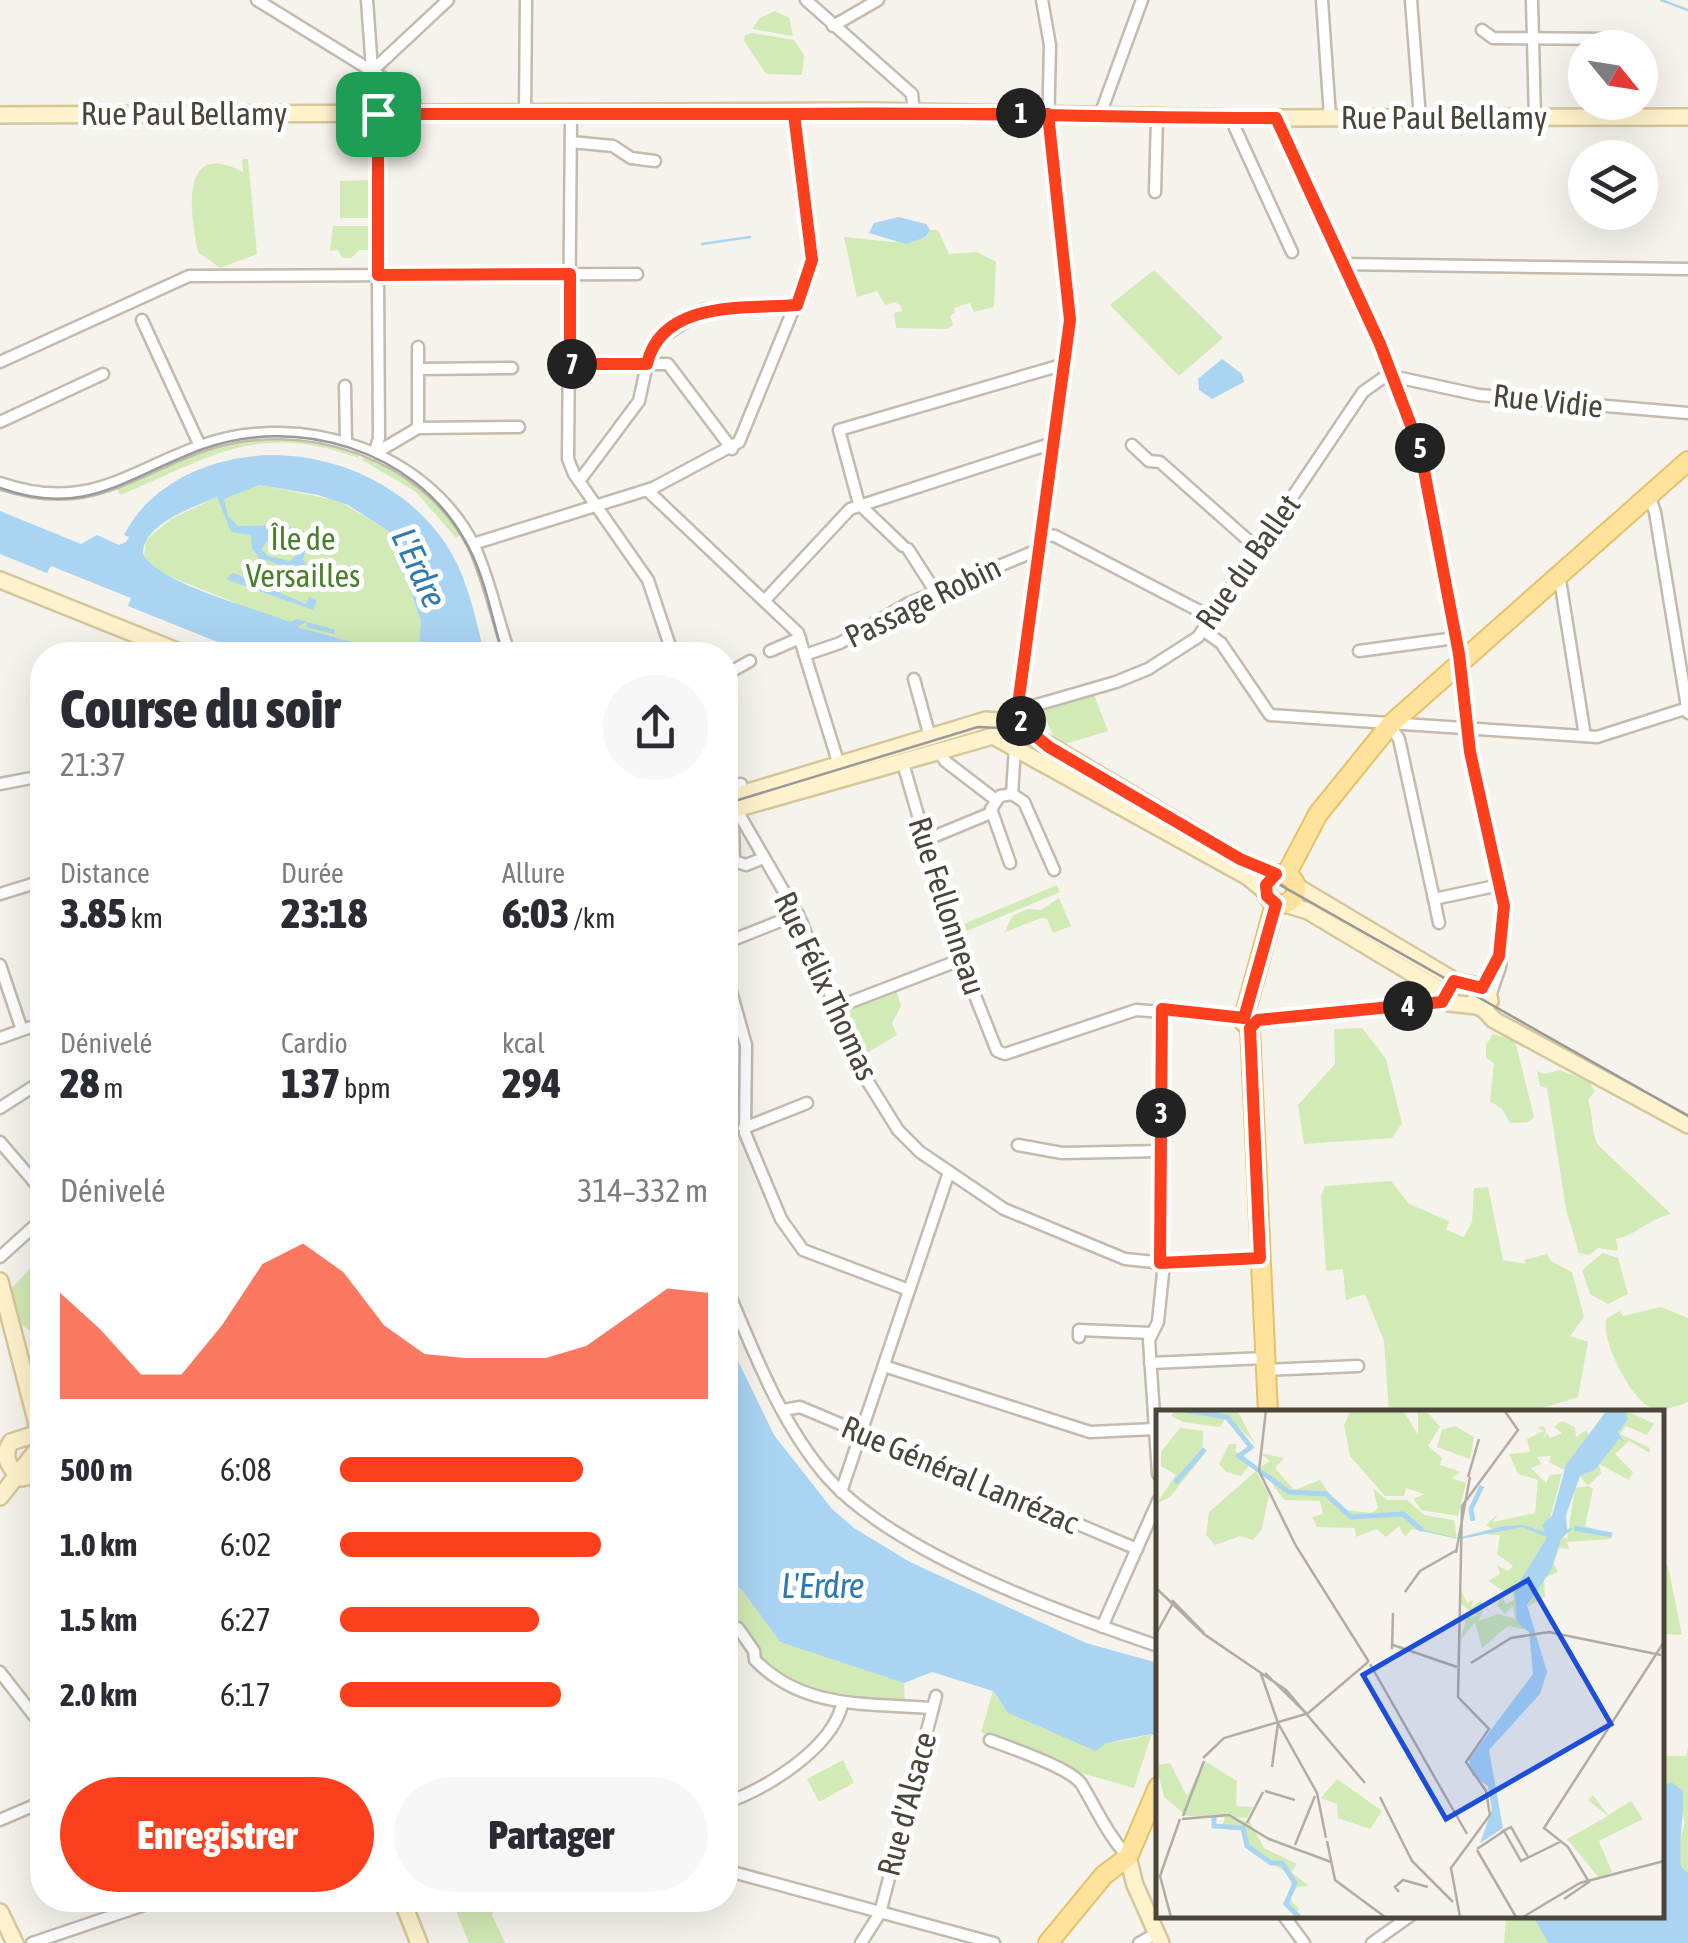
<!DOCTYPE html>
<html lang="fr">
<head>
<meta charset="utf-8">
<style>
  body { margin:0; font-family:"Asap Condensed",sans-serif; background:#f7f7f7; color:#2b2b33; height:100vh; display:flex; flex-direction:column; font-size:38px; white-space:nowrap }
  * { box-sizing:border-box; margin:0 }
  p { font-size:32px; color:#7c7c81 }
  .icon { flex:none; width:55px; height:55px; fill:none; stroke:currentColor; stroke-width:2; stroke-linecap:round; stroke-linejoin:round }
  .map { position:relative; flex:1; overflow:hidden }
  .panel { position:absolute; left:30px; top:642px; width:708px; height:1270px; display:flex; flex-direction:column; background:#fff; border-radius:40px; box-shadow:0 10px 40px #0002 }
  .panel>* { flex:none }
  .needle { width:65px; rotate:120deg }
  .controls { position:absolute; left:1568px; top:30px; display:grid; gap:20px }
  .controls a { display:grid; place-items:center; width:90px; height:90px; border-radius:50%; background:#fff; box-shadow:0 10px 40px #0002; font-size:50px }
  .pin { position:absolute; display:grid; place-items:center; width:85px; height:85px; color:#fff; margin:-42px; border-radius:20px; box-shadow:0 5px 15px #0006 }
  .km { position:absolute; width:50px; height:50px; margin:-25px; border-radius:50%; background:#222; color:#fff; font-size:28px; line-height:50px; text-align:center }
  .round { display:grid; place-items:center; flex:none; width:105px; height:105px; border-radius:52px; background:#f7f7f7 }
  .overview { display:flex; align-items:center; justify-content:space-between; height:170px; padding:0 30px }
  h1 { font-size:55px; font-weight:800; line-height:75px }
  .metrics { display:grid; grid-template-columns:repeat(3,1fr); gap:15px; height:170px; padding:10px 30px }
  .metrics div { display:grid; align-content:center }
  .metrics b { font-size:42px; font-weight:800 }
  .metrics small { font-size:28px; font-weight:400 }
  .metrics p { font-size:28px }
  .chart { height:280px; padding:20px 30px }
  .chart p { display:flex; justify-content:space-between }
  .chart svg { width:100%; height:180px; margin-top:10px; fill:#fc3f1d; opacity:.7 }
  .cta { display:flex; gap:20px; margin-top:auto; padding:20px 30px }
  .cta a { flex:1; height:115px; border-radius:60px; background:#fc3f1d; color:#fff; font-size:40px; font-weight:800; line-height:115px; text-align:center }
  .cta a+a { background:#f7f7f7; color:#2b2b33 }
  ul { padding:0 30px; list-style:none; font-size:32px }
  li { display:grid; grid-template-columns:160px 120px 1fr; align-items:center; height:75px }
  li i { height:25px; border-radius:12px; background:#fc3f1d }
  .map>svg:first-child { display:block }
</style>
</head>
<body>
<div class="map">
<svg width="1688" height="1943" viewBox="0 0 1688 1943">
  <rect width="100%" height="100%" fill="#f6f3ec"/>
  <!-- green -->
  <g fill="#d2eab5">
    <path d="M775,11L789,18L793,36L752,29L760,18Z"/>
    <path d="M753,33L794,40L804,55L802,75L766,74L744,41L745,35Z"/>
    <path d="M242,159H248L257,254L220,268L198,252C190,214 179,138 243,172Z"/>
    <path d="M370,180V218H340V181Z"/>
    <path d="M333,226H370V250H359L351,258H342L338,250L330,251Z"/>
    <path d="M930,230H938L949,254L977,252L996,262L994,307L974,312L970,303L954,308L955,313L950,316L953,325L947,329L896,328L894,313L902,311L901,306L895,302L885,305L877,291L857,297L844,237L892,242L926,238Z"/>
    <path d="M1154,270L1223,338L1179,376L1110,305Z"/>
    <path d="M290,434L361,451L358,458C257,420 208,459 120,495L117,488L224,441Z"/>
    <path d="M365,452L429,493L463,533L456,538L416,492L362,460Z"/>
    <path d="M261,485L339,501L390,532L421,621L418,655H400L296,627L161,573L144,556L146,540L171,519L217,497L223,499Z"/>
    <path d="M1094,694L1108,731L1062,745L1056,742L1041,708Z"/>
    <path d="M1057,885L1060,892L967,931L964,924Z"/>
    <path d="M1059,898L1071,926L1053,933L1047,919L1041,918L1005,932L1012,916L1028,909L1041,910Z"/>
    <path d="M896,990L901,1006L892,1023L897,1035L860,1057L844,1010Z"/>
    <path d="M1362,1028L1386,1059L1402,1123L1392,1138L1304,1144L1298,1105L1335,1064L1334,1029Z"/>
    <path d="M1493,1034L1515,1041L1534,1117L1529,1122L1510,1123L1502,1109L1490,1101L1494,1063L1486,1058V1045Z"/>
    <path d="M1560,1070L1589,1082L1595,1091L1588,1100C1594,1116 1590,1130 1598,1145L1671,1214C1649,1219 1638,1234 1616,1239L1618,1251L1598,1248L1589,1255L1579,1253L1566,1209L1547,1088L1540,1086L1537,1071L1544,1074Z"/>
    <path d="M1391,1181L1409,1204L1449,1221L1446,1230L1464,1237L1472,1222L1474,1188L1488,1187L1503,1260L1526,1264L1524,1260L1547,1254L1551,1261L1572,1272L1584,1317L1570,1336L1588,1342L1578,1397L1527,1413H1389L1384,1341L1365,1294L1346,1300L1343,1269L1326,1271L1321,1196L1325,1186Z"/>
    <path d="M1603,1253L1618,1258L1628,1294L1608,1304L1590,1294L1582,1270Z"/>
    <path d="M42,1256V1324L34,1335L17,1320L10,1290Z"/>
    <path d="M1661,1307L1688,1318V1402C1675,1407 1663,1412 1650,1407C1630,1398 1599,1337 1607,1318L1620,1311L1623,1316Z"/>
    <path d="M1661,1562L1668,1566L1682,1635L1661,1634Z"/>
    <path d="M725,1579L742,1590L780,1642L904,1683L905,1705H842L780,1683L725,1616Z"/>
    <path d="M993,1691C1006,1721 1072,1741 1104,1742C1119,1743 1137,1737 1152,1734L1134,1788L1067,1769L981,1732Z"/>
    <path d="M1688,1747V1873L1681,1866L1678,1845L1685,1823L1671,1782L1661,1786V1756H1686Z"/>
    <path d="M843,1760L854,1783L819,1802L807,1779Z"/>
    <path d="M485,1900H496L492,1915L505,1943H469L456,1911Z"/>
    <path d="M1506,1916H1533L1548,1943H1504Z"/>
  </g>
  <!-- water -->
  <g fill="#a9d4f2" fill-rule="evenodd">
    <path d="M899,217L926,224L930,230L926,237L906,244L869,233L874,223Z"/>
    <path d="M1222,359L1242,374L1244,382L1212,399L1199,390L1198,379Z"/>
    <path d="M272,455C357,455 442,506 467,589C474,609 479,633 485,655H418L421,621L390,532L348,505L318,495L260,485L224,499L228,516L238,526L288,525L308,541L303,559L309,571L303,589L290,585L280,593L306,604L309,597L317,600L313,610L226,579L233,573L277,591L288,580C285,567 272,559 260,560L252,548L251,535L231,532L217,497C194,507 142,524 143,554C161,585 253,607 290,622L297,619L335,630L334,634L306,627L307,622L297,627L400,655H250L128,606L131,598L51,566L47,573L0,554V511L81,544L97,535L119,545L126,542L129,537L124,535C152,480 215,456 272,455ZM284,528L297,537L294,548L298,554L290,561L268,556L261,549L275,531Z"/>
    <path d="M725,1334L774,1435L832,1509L854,1528L910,1562L1086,1643L1158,1663V1737L1151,1734L1106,1743L1096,1751L1008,1713L993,1691L932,1672L904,1683L780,1642L742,1590L725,1579Z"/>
    <path d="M1671,1782L1683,1791C1684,1817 1678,1841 1681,1866L1688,1873V1943H1548L1533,1916H1660L1661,1786Z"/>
  </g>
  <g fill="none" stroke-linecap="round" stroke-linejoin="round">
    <!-- stream -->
    <g stroke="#a9d4f2" stroke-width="2.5">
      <path d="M1661,0L1688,10"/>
      <path d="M702,244L750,237"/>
    </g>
    <!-- street casing -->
    <g stroke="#c2bbae" stroke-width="15">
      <g id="street">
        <path d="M257,0L409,94L414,99L415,114"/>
        <path d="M367,0L372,70"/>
        <path d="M806,0L912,94L914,112"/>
        <path d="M1322,0L1330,117"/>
        <path d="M1411,0L1420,118"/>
        <path d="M1532,0L1535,119"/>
        <path d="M833,26L878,0"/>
        <path d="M1482,30L1493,38L1616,39"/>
        <path d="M372,71L448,0"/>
        <path d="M525,114L526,0"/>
        <path d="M571,114L568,459L574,474L648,580L673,655"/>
        <path d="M1100,115L1142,0"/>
        <path d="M1235,118V128L1292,252"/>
        <path d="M1276,118L1379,345L1420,449L1459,654L1470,752L1505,906L1500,967L1491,993"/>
        <path d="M571,142L613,146L631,158L655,161"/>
        <path d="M1155,192L1157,117"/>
        <path d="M1342,264L1688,269"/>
        <path d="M142,320L200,446"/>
        <path d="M418,347V428"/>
        <path d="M0,362L189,276L637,274"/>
        <path d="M570,364H668L732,449"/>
        <path d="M418,369L512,368"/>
        <path d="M345,386L346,443"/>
        <path d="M0,422L103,374"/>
        <path d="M1132,445L1149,461L1160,462L1258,549"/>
        <path d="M374,454L379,438L377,114"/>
        <path d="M374,454L418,428L519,427"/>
        <path d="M580,480L639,401L649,355L658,340L703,310L797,305"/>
        <path d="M0,483C88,513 125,473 203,445C300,411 426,450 474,546C490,580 497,620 510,655"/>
        <path d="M647,490L798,633L839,765"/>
        <path d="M1649,495L1655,512L1688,713"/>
        <path d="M1041,534L1055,536L1213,618"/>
        <path d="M473,544L653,488L739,442L811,266L794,114"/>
        <path d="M903,546L859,504L839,430L1065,364"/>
        <path d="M908,549L935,591"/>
        <path d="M1559,574L1585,736"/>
        <path d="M765,600L850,509L1053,443"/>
        <path d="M1204,631L1221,643L1270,715L1597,737L1688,708"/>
        <path d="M770,651L800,638"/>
        <path d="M1359,651L1455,638"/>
        <path d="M805,655L840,643L907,604L1040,549"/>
        <path d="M725,675L750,661"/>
        <path d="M914,679L930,737"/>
        <path d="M1019,710L1116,682L1148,669L1198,637L1363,392L1387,375L1479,395L1688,413"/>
        <path d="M1016,720L1069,320L1048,134L1050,45L1042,0"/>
        <path d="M1390,725L1399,739L1434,899L1500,885"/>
        <path d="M938,749L945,761L996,800"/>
        <path d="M902,760L958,953L997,1051L1005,1054L1136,1010L1244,1018"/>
        <path d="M0,784L42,776"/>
        <path d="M725,785L741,784"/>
        <path d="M1012,794L1024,802L1054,870"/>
        <path d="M1012,794L1015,747"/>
        <path d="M736,809L801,921L860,1069L898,1130L920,1152L1004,1209L1125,1259L1164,1263L1259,1258"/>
        <path d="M733,821L734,861L746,865L764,858"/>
        <path d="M923,841L991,813"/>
        <path d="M1010,863L991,809L1000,796L1012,794"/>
        <path d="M0,894L42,881"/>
        <path d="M1434,899L1439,923"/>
        <path d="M725,943L798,914"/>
        <path d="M0,965L22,1030"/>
        <path d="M725,970L746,1045L745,1133L781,1219L803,1250L909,1290"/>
        <path d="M835,1008L960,960"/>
        <path d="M1258,1020L1447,1000"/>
        <path d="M0,1038L42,1023"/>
        <path d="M0,1108L42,1081"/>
        <path d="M744,1128L807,1103"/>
        <path d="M0,1142L42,1191"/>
        <path d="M1018,1145L1062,1153L1161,1151"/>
        <path d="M0,1257L42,1219"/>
        <path d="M1160,1263L1161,1009"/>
        <path d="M725,1284C753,1350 780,1423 828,1478C896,1554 1061,1613 1158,1646"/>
        <path d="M1079,1337V1330L1151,1333"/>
        <path d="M1150,1363L1266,1358"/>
        <path d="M884,1366L1090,1432L1155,1429"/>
        <path d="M1266,1370L1358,1366"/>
        <path d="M27,1389L42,1377"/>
        <path d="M783,1410L800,1407L1137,1549"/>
        <path d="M1158,1474L1149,1340L1158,1322L1164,1263"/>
        <path d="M841,1492L949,1172"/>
        <path d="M1102,1627L1158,1501"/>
        <path d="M738,1628L754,1651L755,1660C804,1710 868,1703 933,1708"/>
        <path d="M0,1672L42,1726"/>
        <path d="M990,1740C1010,1748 1072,1768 1082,1785C1097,1810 1107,1834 1128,1857"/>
        <path d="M725,1803C766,1789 831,1749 842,1705"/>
        <path d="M0,1820L42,1802"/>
        <path d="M725,1870L994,1943"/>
        <path d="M1284,1916L1304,1943"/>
        <path d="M32,1943L159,1900"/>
        <path d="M861,1943L880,1913L936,1696"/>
        <path d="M1139,1943L1157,1933"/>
        <path d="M1372,1943L1410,1916"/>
      </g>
    </g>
    <!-- secondary casing -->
    <g stroke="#d6c79b" stroke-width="20">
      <g id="secondary">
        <path d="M0,115L866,111L1235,118L1688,117"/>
        <path d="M0,580L187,655"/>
        <path d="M1029,733L1240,859L1276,875"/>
        <path d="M725,799L986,720L1008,722"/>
        <path d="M725,812L993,736L1248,877L1266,892"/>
        <path d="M1296,886L1455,981L1487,988L1490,1001L1481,1008"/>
        <path d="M1285,904L1308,911L1445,993"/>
        <path d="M1448,986L1449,1003L1477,1006"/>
        <path d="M1482,988L1475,1000L1494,1020L1688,1125"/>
        <path d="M0,1281L36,1420L42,1467"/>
        <path d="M36,1434L11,1442C1,1456 10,1470 22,1478L42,1473"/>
        <path d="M0,1497L40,1446"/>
        <path d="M1128,1857L1135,1885L1161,1943"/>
        <path d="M402,1900L419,1943"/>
        <path d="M0,1912L15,1943"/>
      </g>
    </g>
    <!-- primary casing -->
    <g stroke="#e6c16a" stroke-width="22">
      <g id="primary">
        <circle cx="1281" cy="889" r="15"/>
        <path d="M1286,875L1318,814L1390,725L1688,461"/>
        <path d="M1268,1413L1250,1028L1243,1021L1275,904"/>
        <path d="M1048,1943L1104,1875L1128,1857L1158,1787"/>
      </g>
    </g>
    <!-- street -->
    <use href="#street" stroke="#fff" stroke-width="10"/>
    <!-- secondary -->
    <use href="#secondary" stroke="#fff3cd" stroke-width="15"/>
    <!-- primary -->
    <use href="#primary" stroke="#ffe39c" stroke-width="18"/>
    <!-- tram -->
    <g stroke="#9a9a9a" stroke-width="2.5">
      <path d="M0,488C86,519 127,477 203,449C297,415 414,450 464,539C485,574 491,616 503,655"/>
      <path d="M725,804L978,727L1003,728L1688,1116"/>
    </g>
  </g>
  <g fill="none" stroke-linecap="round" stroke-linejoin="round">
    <!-- route casing -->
    <g stroke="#fff" stroke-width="20">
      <path id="route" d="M378,114H1048L1070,320L1016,720L1049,747L1240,859L1276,874L1266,885L1267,896L1276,904L1244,1018L1162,1009L1160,1263L1260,1258L1250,1028L1258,1020L1442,1002L1454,981L1482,988L1499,956L1504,906L1470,752L1459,654L1420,449L1380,344L1276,118C1116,118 955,111 794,114L812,260L797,305C747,309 662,299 647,364H570V274L378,275V114"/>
    </g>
    <!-- route -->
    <use href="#route" stroke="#fc3f1d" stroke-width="12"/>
  </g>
  <g text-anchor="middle" stroke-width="10" stroke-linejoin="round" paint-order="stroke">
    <!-- street labels -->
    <g font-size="32" fill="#4b4439" stroke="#fff">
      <text x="184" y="125">Rue Paul Bellamy</text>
      <text x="1444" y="129">Rue Paul Bellamy</text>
      <text transform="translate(1548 401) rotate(6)" y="11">Rue Vidie</text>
      <text transform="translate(1248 562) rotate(-55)" y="11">Rue du Ballet</text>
      <text transform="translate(923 602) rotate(-26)" y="11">Passage Robin</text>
      <text transform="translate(947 906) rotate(72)" y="11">Rue Fellonneau</text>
      <text transform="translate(826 986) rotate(65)" y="11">Rue Félix Thomas</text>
      <text transform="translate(960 1475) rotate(23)" y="11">Rue Général Lanrézac</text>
      <text transform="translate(907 1804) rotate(-75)" y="11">Rue d'Alsace</text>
    </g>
    <!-- park labels -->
    <g font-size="32" fill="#4a7f2a" stroke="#fff">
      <text x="303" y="550">Île de<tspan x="303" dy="37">Versailles</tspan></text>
    </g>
    <!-- water labels -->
    <g font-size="35" font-style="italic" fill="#2e7ab2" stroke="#fff">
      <text transform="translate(419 568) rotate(65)" y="12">L'Erdre</text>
      <text x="823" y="1598">L'Erdre</text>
    </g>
  </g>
  <!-- overview -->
  <g transform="translate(1156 1410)">
    <rect width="508" height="508" fill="#f6f3ec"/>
    <path d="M19,0H81L98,32L70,6L64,17L27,12L15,6ZM195,0H247L262,25V2L272,3L284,17L272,36L286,48L284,55L305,62L295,68L310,73L302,106L265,100L258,89L268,84L250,78L248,86H229L194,46L188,15ZM469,0L507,18L498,14L491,25L470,16L464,24L494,38V43L473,31L459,44L477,62L473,70L443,54L445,63L432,76L437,79L429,116L455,124V129L411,132L413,139L403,138L398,153L402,162L388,168L389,187L371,197L406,127L411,129L419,78L432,76L424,66L439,60L462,29L468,30L462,22ZM406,11L419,17L420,27L430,20L433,27L408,60L393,52L395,46L381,47L386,54L375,58L390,73L394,65L406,64L390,122L377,121L391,127L360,178L361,212L372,220L352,216L326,238L319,212L304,231L311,207L322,206L303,193L304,178L311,193L316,190L317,191L315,198L324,191L336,204L329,198L322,211L342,204L359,209L357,196L349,204L341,195L346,185L350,194L358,190L357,180L349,182L332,171L344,164L341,155L352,161L357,156L341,144L344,125H332L337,119L330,115L342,104L337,112L379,103L382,70L362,64L353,44L374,42L371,29L388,21L381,18L387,16L390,20L387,30L391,23L394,28L406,23L398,17ZM299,16L318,27L314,49L281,37L286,20ZM24,18L47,21L46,47L14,87L0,94L20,65L5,56V42ZM73,34H81L79,41L101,58L93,56L85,66L70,62L63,54ZM104,43L128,48L119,58L138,80L164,70L183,99L215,103L222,98L217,78L231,90H251L268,105L298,110L301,129L256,119L249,127L243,116L230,127L221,119L200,127L199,118L161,117L156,107L167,104L164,91L128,90L104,57L114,51ZM100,61L113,85L106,119L97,130L84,126L59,135L50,125L53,102ZM49,351L81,371L80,396L97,397L91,408L31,406L8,387L0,355L14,353L31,386ZM181,369L226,401L214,419L182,408L181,394L165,388ZM437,385L452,405L475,391L487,409L443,431L456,462L444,469L411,429L452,406L432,390ZM69,406L94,412L108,438L141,454L135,462L153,476L141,477L133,488L143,499L139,503L127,492L136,482L135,465L94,440L87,417H66Z" fill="#d2eab5"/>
    <path d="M451,0H469L472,9L462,22L468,31L463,29L439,60L424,66L410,105L411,119L417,118L405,129L395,160L371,195L391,262L384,284L333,340L347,418L324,433L336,400L332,376L316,365L313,349L377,264L373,222L361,212L359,179L391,127L366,117L305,129L265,121L259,118L301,128L348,116L366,115L389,122L386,115L396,106L410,55Z" fill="#a9d4f2"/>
    <path fill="none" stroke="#a9d4f2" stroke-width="5" d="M28,0L71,7L95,37L83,46L133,82L170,84L195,107L247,104L266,120M19,73L49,39M317,111L315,99L326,76M418,118L456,125M58,406V416L87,418L91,436L115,453H126L139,473L130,494L143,507"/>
    <path fill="none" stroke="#b2ada4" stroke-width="2.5" d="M110,0L103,61L140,136L213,252M312,67L323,29M300,143L314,67M0,178L48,224L130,280L209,373M249,182L264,161L301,140M16,190L48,223M0,224L17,193M49,225L105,263M237,235L301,257M236,239L237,203M315,253L355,228L393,222L505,245M214,254L311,424M109,263L150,303M105,264L122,313L161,383L170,428M151,304L212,252M47,348L68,328L153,303M116,357L122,313M109,381L139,390M224,387L256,451L297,492M27,406L48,351M26,409L73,405L113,429L175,452M91,413L107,382M348,421L365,451L406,431M345,422L355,417L372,447M171,431L179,470L229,507M139,435L159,386M321,439L351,419M321,440L360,507M243,482L239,477L247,470L272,477M408,489L433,472L412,437L388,418L508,232M15,507L4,466L24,409M304,507L295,458L334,405L330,381L310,352L333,319L302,287L306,96L362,20L348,0M367,507L424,473L508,451"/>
    <path fill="#1d4ed8" fill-opacity="0.15" stroke="#1d4ed8" stroke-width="5" d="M372,170L455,314L290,409L207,265Z"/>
    <rect width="508" height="508" fill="none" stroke="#4b4439" stroke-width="5"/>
  </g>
</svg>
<div class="controls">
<a><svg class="needle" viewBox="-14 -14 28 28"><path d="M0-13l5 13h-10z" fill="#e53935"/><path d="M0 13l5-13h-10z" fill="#7c7c81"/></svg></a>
<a><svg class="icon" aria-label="layers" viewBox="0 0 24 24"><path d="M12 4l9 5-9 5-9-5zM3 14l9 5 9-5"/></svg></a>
</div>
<div class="pin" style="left:378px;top:114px;background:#1e9e55"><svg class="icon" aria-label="arrive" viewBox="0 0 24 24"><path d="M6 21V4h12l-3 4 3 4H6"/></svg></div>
<b class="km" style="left:1021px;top:113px">1</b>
<b class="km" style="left:1021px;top:721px">2</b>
<b class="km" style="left:1161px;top:1113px">3</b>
<b class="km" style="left:1408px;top:1006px">4</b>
<b class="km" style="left:1420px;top:448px">5</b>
<b class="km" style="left:572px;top:364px">7</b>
<section class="panel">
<div class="overview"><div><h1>Course du soir</h1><p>21:37</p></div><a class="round"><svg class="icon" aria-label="share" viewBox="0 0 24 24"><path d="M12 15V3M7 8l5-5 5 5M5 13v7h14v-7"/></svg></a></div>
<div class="metrics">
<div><p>Distance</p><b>3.85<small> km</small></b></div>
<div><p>Durée</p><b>23:18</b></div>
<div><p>Allure</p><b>6:03<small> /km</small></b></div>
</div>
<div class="metrics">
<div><p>Dénivelé</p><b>28<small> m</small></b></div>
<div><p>Cardio</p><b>137<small> bpm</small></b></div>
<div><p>kcal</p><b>294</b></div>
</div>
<div class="chart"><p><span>Dénivelé</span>314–332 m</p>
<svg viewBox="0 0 160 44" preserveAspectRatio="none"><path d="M0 44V18L10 27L20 38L30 38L40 26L50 11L60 6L70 13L80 26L90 33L100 34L110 34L120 34L130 31L140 24L150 17L160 18V44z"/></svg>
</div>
<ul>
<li><b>500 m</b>6:08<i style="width:66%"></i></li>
<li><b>1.0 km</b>6:02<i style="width:71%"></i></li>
<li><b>1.5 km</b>6:27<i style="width:54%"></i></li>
<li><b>2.0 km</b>6:17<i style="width:60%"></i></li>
</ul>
<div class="cta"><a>Enregistrer</a><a>Partager</a></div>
</section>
</div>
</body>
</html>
